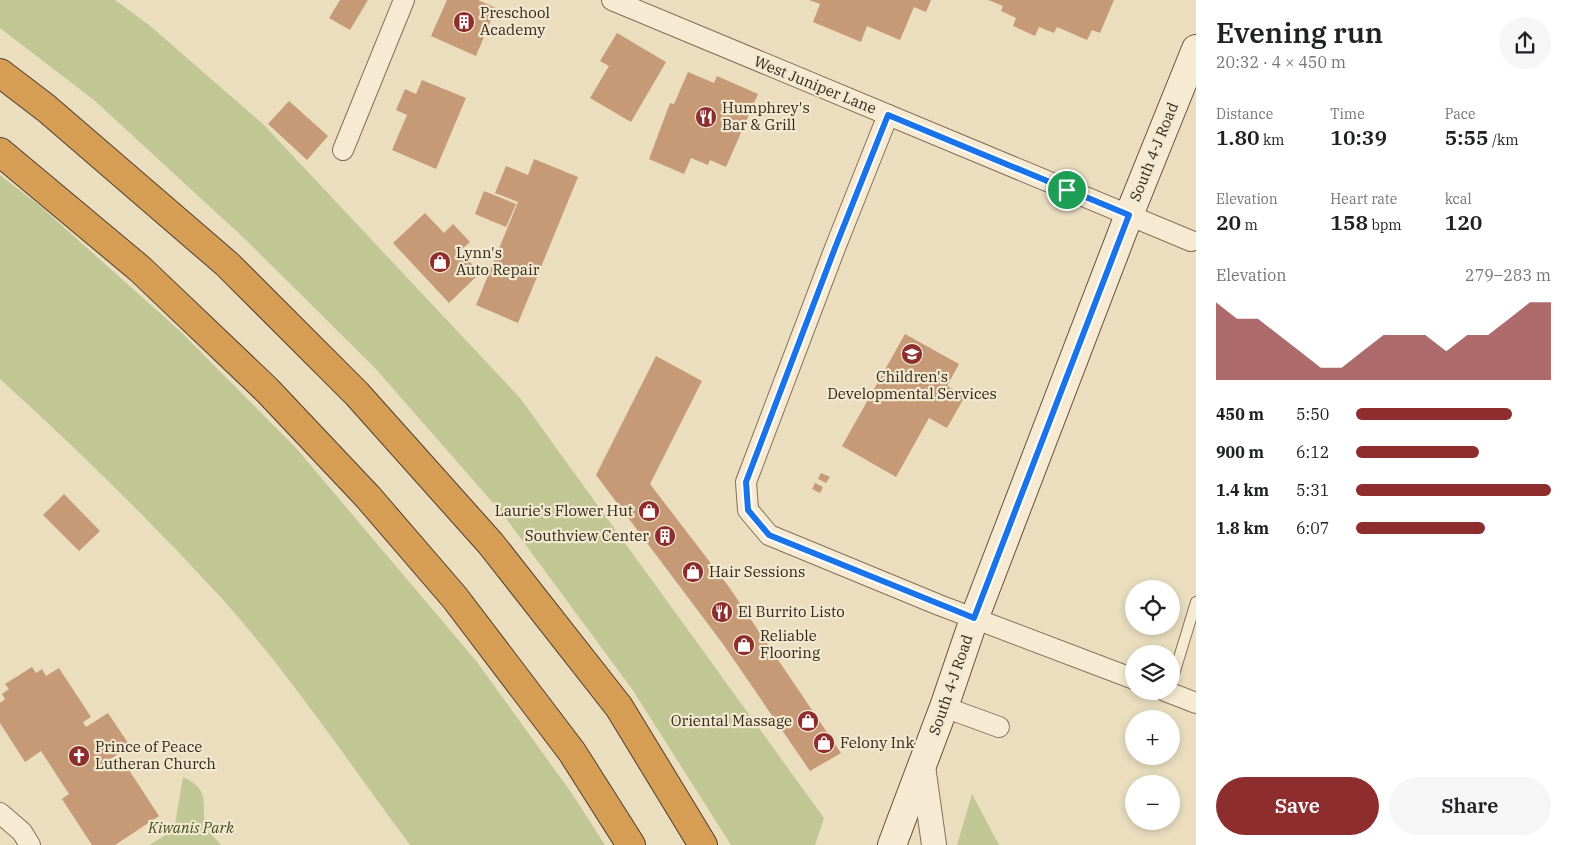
<!DOCTYPE html>
<html lang="en">
<head>
<meta charset="utf-8">
<style>
  body { margin:0; font-family:"IBM Plex Serif",serif; background:#f6f6f6; color:#202124; height:100vh; display:flex; flex-direction:column; font-size:19px; white-space:nowrap }
  * { box-sizing:border-box; margin:0 }
  p { font-size:16px; color:#757577 }
  .icon { flex:none; width:28px; height:28px; fill:none; stroke:currentColor; stroke-width:2; stroke-linecap:round; stroke-linejoin:round }
  .map { position:relative; flex:1; overflow:hidden }
  .drawer { display:flex; flex-direction:column; background:#fff; width:375px }
  .drawer>* { flex:none }
  .tools { position:absolute; left:1125px; top:580px; display:grid; gap:10px }
  .tools a { display:grid; place-items:center; width:55px; height:55px; border-radius:50%; background:#fff; box-shadow:0 2px 8px #0003; font-size:25px }
  .pin { position:absolute; display:grid; place-items:center; width:42px; height:42px; color:#fff; margin:-21px; border:2px solid #fff; border-radius:50%; box-shadow:0 1px 5px #0007 }
  .round { display:grid; place-items:center; flex:none; width:52px; height:52px; border-radius:26px; background:#f6f6f6 }
  .headline { display:flex; align-items:center; justify-content:space-between; height:85px; padding:0 20px }
  h1 { font-size:28px; font-weight:600; line-height:38px }
  .metrics { display:grid; grid-template-columns:repeat(3,1fr); gap:8px; height:85px; padding:5px 20px }
  .metrics div { display:grid; align-content:center }
  .metrics b { font-size:21px; font-weight:600 }
  .metrics small { font-size:14px; font-weight:400 }
  .metrics p { font-size:14px }
  .chart { height:140px; padding:10px 20px }
  .chart p { display:flex; justify-content:space-between }
  .chart svg { width:100%; height:90px; margin-top:5px; fill:#8d2d2d; opacity:.7 }
  .primary-button { display:flex; gap:10px; margin-top:auto; padding:10px 20px }
  .primary-button a { flex:1; height:58px; border-radius:30px; background:#8d2d2d; color:#fff; font-size:20px; font-weight:600; line-height:58px; text-align:center }
  .primary-button a+a { background:#f6f6f6; color:#202124 }
  ul { padding:0 20px; list-style:none; font-size:16px }
  li { display:grid; grid-template-columns:80px 60px 1fr; align-items:center; height:38px }
  li i { height:12px; border-radius:6px; background:#8d2d2d }
  main { display:flex; flex:1; min-height:0 }
  .map>svg:first-child { display:block }
</style>
</head>
<body>
<main>
<div class="map">
<svg width="1196" height="845" viewBox="0 0 1196 845">
  <rect width="100%" height="100%" fill="#eadebf"/>
  <!-- green -->
  <g fill="#c1c794">
    <path d="M0,0H115L149,25L263,124L520,398L824,818L815,845H731L632,689L502,513L375,368L246,240L94,100L0,28Z"/>
    <path d="M0,175L40,206L180,331L296,448L477,662L573,795L605,845H410C350,764 292,678 225,602C154,524 78,450 0,379Z"/>
    <path d="M183,777C216,792 197,809 208,830C211,835 217,840 221,845H149L174,830Z"/>
    <path d="M972,794L999,845H957Z"/>
  </g>
  <!-- building -->
  <g fill="#c69977">
    <path d="M340,0H368L350,30L329,18Z"/>
    <path d="M447,0H478L496,8L476,56L431,36Z"/>
    <path d="M809,0H931L926,12L914,7L900,40L867,26L861,42L813,22L820,4Z"/>
    <path d="M988,0H1114L1100,33L1092,30L1087,40L1057,27L1054,33L1039,27L1035,36L1013,26L1016,18L1001,11L1003,6Z"/>
    <path d="M617,33L666,62L631,122L590,98L609,66L600,61Z"/>
    <path d="M688,72L714,83L717,76L758,94L726,167L710,160L708,165L691,158L684,174L649,159L670,103L674,104Z"/>
    <path d="M422,80L466,98L436,169L392,150L407,115L396,110L405,89L416,94Z"/>
    <path d="M289,101L328,136L307,160L268,124Z"/>
    <path d="M534,159L578,177L518,323L476,305L518,202L495,193L506,166L528,175Z"/>
    <path d="M484,191L516,204L506,227L475,214Z"/>
    <path d="M425,213L444,233L453,224L470,242L460,251L480,273L449,303L393,243Z"/>
    <path d="M905,334L959,364L947,386L965,396L947,428L929,418L896,477L842,446Z"/>
    <path d="M656,356L702,381L650,484L729,587L841,753L810,771L723,644L596,475Z"/>
    <path d="M821,473L830,477L826,483L818,479Z"/>
    <path d="M815,483L823,487L820,493L812,489Z"/>
    <path d="M64,494L100,531L79,551L43,515Z"/>
    <path d="M32,667L36,673L42,669L46,676L59,668L91,717L83,722L86,727L108,713L130,746L106,762L110,769L123,761L159,816L115,845H92L62,799L69,794L41,751L25,762L0,723V703L5,699L2,694L9,689L5,684Z"/>
  </g>
  <g fill="none" stroke-linecap="round" stroke-linejoin="round">
    <!-- service casing -->
    <g stroke="#826f59" stroke-width="12">
      <path id="service" d="M1171,684L1196,602"/>
    </g>
    <!-- minor casing -->
    <g stroke="#826f59" stroke-width="22">
      <g id="minor">
        <path d="M612,0L1191,241"/>
        <path d="M888,115L835,248L746,482L748,510L769,535L939,605L1134,679"/>
        <path d="M343,150L404,0"/>
        <path d="M1165,691L1196,703"/>
        <path d="M944,707L999,727"/>
        <path d="M0,813L22,832L30,845"/>
      </g>
    </g>
    <!-- tertiary casing -->
    <g stroke="#826f59" stroke-width="26">
      <path id="tertiary" d="M923,766L934,845"/>
    </g>
    <!-- secondary casing -->
    <g stroke="#64503c" stroke-width="30">
      <path id="secondary" d="M892,845L944,707L974,619L1129,215L1196,49"/>
    </g>
    <!-- motorway casing -->
    <g stroke="#503d2d" stroke-width="30">
      <g id="motorway">
        <path d="M0,73L46,108L227,264L357,394L491,544L619,707L703,845"/>
        <path d="M0,152L140,269L267,390L368,497L455,598L572,752L631,845"/>
      </g>
    </g>
    <!-- service -->
    <use href="#service" stroke="#f6ebd2" stroke-width="10"/>
    <!-- minor -->
    <use href="#minor" stroke="#f6ebd2" stroke-width="20"/>
    <!-- tertiary -->
    <use href="#tertiary" stroke="#f6ebd2" stroke-width="24"/>
    <!-- secondary -->
    <use href="#secondary" stroke="#f6ebd2" stroke-width="28"/>
    <!-- motorway -->
    <use href="#motorway" stroke="#d69e54" stroke-width="28"/>
  </g>
  <g fill="none" stroke-linecap="round" stroke-linejoin="round">
    <!-- route casing -->
    <g stroke="#fff" stroke-width="10">
      <path id="route" d="M888,115L1129,215L974,618L769,535L748,510L746,482L835,248Z"/>
    </g>
    <!-- route -->
    <use href="#route" stroke="#1a73e8" stroke-width="6"/>
  </g>
  <!-- icons -->
  <defs>
    <g id="building-disc" transform="scale(1.125)"><circle r="9.5" fill="#8d2d2d" stroke="#f2e8ce"/><path d="M-4-6H4V6H1V3H-1V6H-4ZM-2.5-4.3h1.7v1.8h-1.7ZM.8-4.3h1.7v1.8H.8ZM-2.5-1h1.7V.8h-1.7ZM.8-1h1.7V.8H.8Z" fill="#fff"/></g>
    <g id="restaurant-disc" transform="scale(1.125)"><circle r="9.5" fill="#8d2d2d" stroke="#f2e8ce"/><path d="M-5-6h1v4h1v-4h1v4h1v-4h1v5L-1.5 .5V6h-2V.5L-5-1ZM5-6V6H3V1.5H1.5Q1.5-4 5-6Z" fill="#fff"/></g>
    <g id="shop-disc" transform="scale(1.125)"><circle r="9.5" fill="#8d2d2d" stroke="#f2e8ce"/><path d="M-5-2.5h2.3a2.7 3.5 0 0 1 5.4 0H5L5.5 6h-11ZM-1.5-2.5h3a1.5 2.3 0 0 0-3 0Z" fill="#fff"/></g>
    <g id="school-disc" transform="scale(1.125)"><circle r="9.5" fill="#8d2d2d" stroke="#f2e8ce"/><path d="M0-5L7-2L0 1L-7-2ZM-4 1L0 2.5L4 1V4Q0 6-4 4Z" fill="#fff"/></g>
    <g id="church-disc" transform="scale(1.125)"><circle r="9.5" fill="#8d2d2d" stroke="#f2e8ce"/><path d="M-1.2-6h2.4v3.5h3.3v2.4h-3.3V6h-2.4V-.1h-3.3v-2.4h3.3Z" fill="#fff"/></g>
  </defs>
  <g fill-rule="evenodd">
    <use href="#building-disc" x="464" y="22"/>
    <use href="#restaurant-disc" x="706" y="117"/>
    <use href="#shop-disc" x="440" y="262"/>
    <use href="#school-disc" x="912" y="354"/>
    <use href="#shop-disc" x="649" y="511"/>
    <use href="#building-disc" x="665" y="536"/>
    <use href="#shop-disc" x="693" y="572"/>
    <use href="#restaurant-disc" x="722" y="612"/>
    <use href="#shop-disc" x="744" y="645"/>
    <use href="#shop-disc" x="808" y="721"/>
    <use href="#shop-disc" x="824" y="743"/>
    <use href="#church-disc" x="79" y="756"/>
  </g>
  <g text-anchor="middle" stroke-width="4.5" stroke-linejoin="round" paint-order="stroke">
    <!-- poi labels -->
    <g font-size="15" fill="#32271c" stroke="#f2e8ce" text-anchor="start">
      <text x="480" y="18">Preschool<tspan x="480" dy="17">Academy</tspan></text>
      <text x="722" y="113">Humphrey's<tspan x="722" dy="17">Bar &amp; Grill</tspan></text>
      <text x="456" y="258">Lynn's<tspan x="456" dy="17">Auto Repair</tspan></text>
      <text x="912" y="382" text-anchor="middle">Children's<tspan x="912" dy="17">Developmental Services</tspan></text>
      <text x="633" y="516" text-anchor="end">Laurie's Flower Hut</text>
      <text x="649" y="541" text-anchor="end">Southview Center</text>
      <text x="709" y="577">Hair Sessions</text>
      <text x="738" y="617">El Burrito Listo</text>
      <text x="760" y="641">Reliable<tspan x="760" dy="17">Flooring</tspan></text>
      <text x="792" y="726" text-anchor="end">Oriental Massage</text>
      <text x="840" y="748">Felony Ink</text>
      <text x="95" y="752">Prince of Peace<tspan x="95" dy="17">Lutheran Church</tspan></text>
    </g>
    <!-- street labels -->
    <g font-size="15" fill="#32271c" stroke="#f2e8ce">
      <text transform="translate(815 85) rotate(22)" y="5">West Juniper Lane</text>
      <text transform="translate(1154 152) rotate(-68)" y="5">South 4-J Road</text>
      <text transform="translate(951 685) rotate(-71)" y="5">South 4-J Road</text>
    </g>
    <!-- park labels -->
    <g font-size="15" font-style="italic" fill="#434d24" stroke="#f2e8ce">
      <text x="191" y="833">Kiwanis Park</text>
    </g>
  </g>
</svg>
<div class="tools">
<a><svg class="icon" aria-label="locate" viewBox="0 0 24 24"><circle cx="12" cy="12" r="6"/><path d="M12 2v4M12 18v4M2 12h4M18 12h4"/></svg></a>
<a><svg class="icon" aria-label="layers" viewBox="0 0 24 24"><path d="M12 4l9 5-9 5-9-5zM3 14l9 5 9-5"/></svg></a>
<a>+</a>
<a>−</a>
</div>
<div class="pin" style="left:1067px;top:190px;background:#1e9e55"><svg class="icon" aria-label="arrive" viewBox="0 0 24 24"><path d="M6 21V4h12l-3 4 3 4H6"/></svg></div>
</div>
<section class="drawer">
<div class="headline"><div><h1>Evening run</h1><p>20:32 · 4 × 450 m</p></div><a class="round"><svg class="icon" aria-label="share" viewBox="0 0 24 24"><path d="M12 15V3M7 8l5-5 5 5M5 13v7h14v-7"/></svg></a></div>
<div class="metrics">
<div><p>Distance</p><b>1.80<small> km</small></b></div>
<div><p>Time</p><b>10:39</b></div>
<div><p>Pace</p><b>5:55<small> /km</small></b></div>
</div>
<div class="metrics">
<div><p>Elevation</p><b>20<small> m</small></b></div>
<div><p>Heart rate</p><b>158<small> bpm</small></b></div>
<div><p>kcal</p><b>120</b></div>
</div>
<div class="chart"><p><span>Elevation</span>279–283 m</p>
<svg viewBox="0 0 160 44" preserveAspectRatio="none"><path d="M0 44V6L10 14L20 14L30 22L40 30L50 38L60 38L70 30L80 22L90 22L100 22L110 30L120 22L130 22L140 14L150 6L160 6V44z"/></svg>
</div>
<ul>
<li><b>450 m</b>5:50<i style="width:80%"></i></li>
<li><b>900 m</b>6:12<i style="width:63%"></i></li>
<li><b>1.4 km</b>5:31<i style="width:100%"></i></li>
<li><b>1.8 km</b>6:07<i style="width:66%"></i></li>
</ul>
<div class="primary-button"><a>Save</a><a>Share</a></div>
</section>
</main>
</body>
</html>
